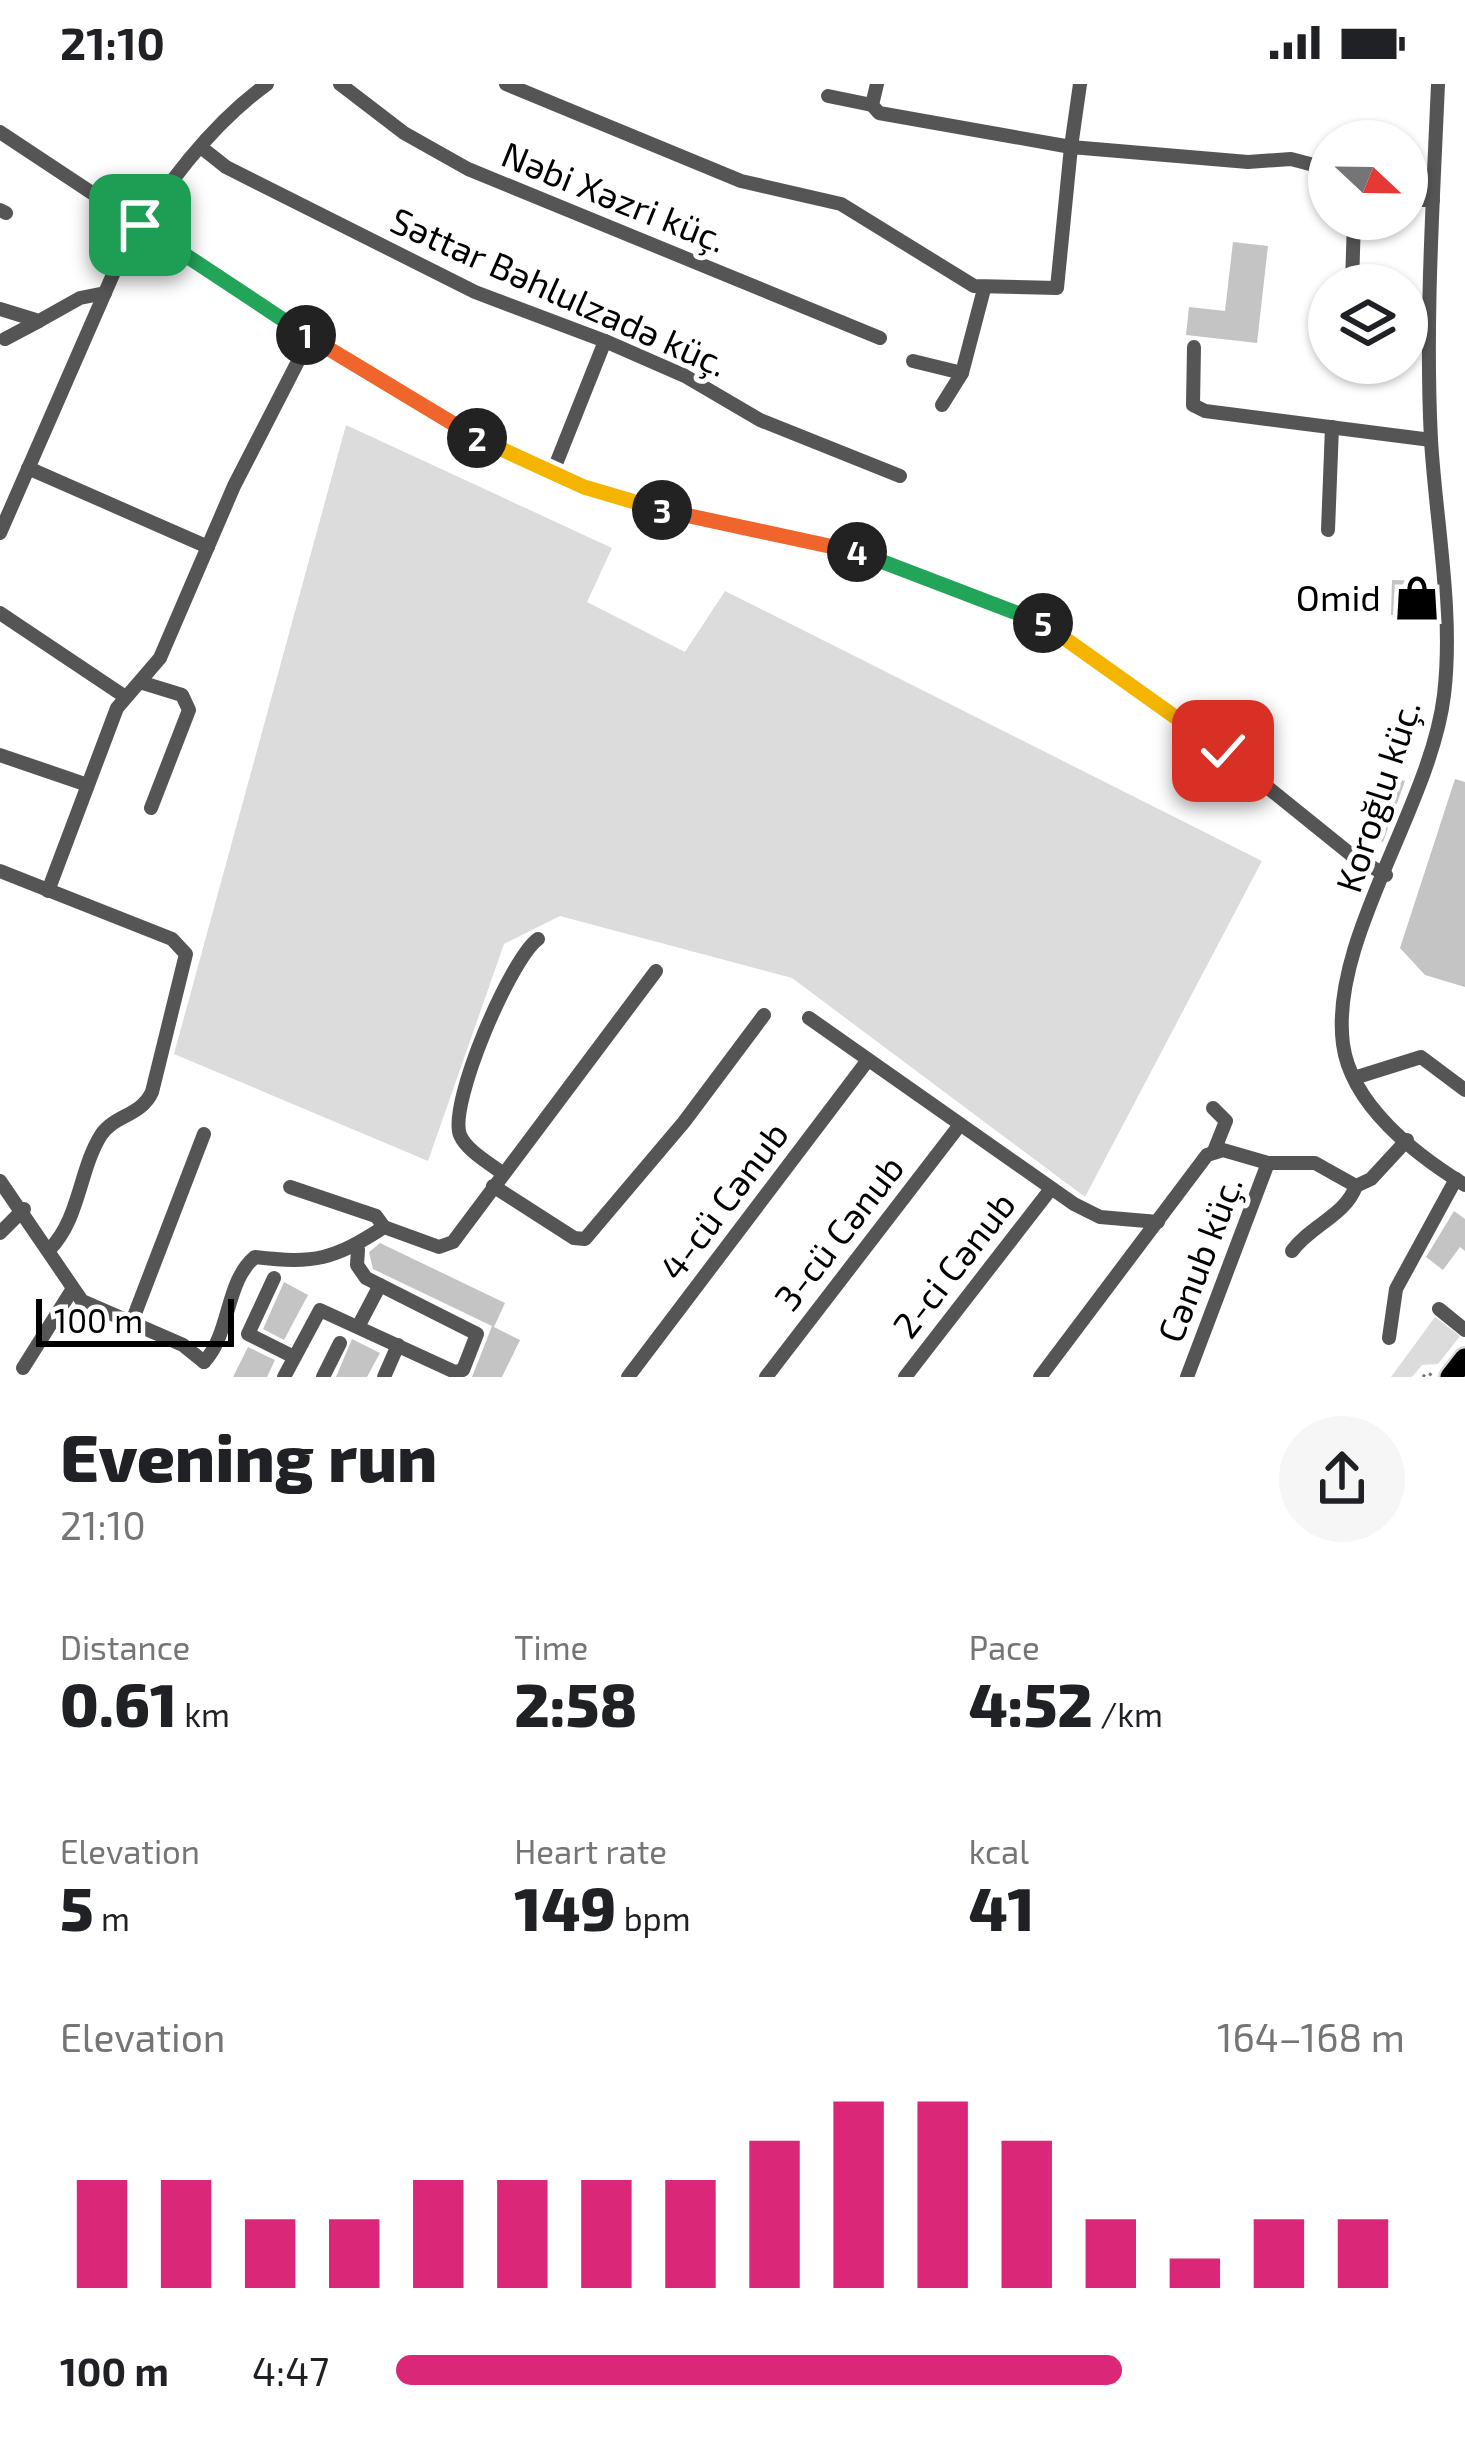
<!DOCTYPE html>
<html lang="en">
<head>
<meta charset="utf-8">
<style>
  body { margin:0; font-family:"Exo 2",sans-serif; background:#f6f6f6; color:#202124; height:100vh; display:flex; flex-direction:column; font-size:45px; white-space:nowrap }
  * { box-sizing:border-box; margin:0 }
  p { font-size:39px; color:#757577 }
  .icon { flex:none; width:66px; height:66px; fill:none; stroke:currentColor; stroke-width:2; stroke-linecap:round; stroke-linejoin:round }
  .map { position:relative; height:1293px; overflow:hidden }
  .panel { display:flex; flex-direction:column; background:#fff; flex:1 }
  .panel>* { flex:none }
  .needle { width:78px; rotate:112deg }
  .fabs { position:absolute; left:1308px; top:36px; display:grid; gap:24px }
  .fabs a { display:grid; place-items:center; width:120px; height:120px; border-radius:50%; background:#fff; box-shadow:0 3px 9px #0004; font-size:60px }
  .scale { position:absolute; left:36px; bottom:30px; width:198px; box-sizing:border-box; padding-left:12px; border:6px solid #000; border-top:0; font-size:33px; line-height:42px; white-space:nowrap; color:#000; -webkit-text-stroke:9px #fff; paint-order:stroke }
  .pin { position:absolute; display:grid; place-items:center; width:102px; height:102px; color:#fff; margin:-51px; border-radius:24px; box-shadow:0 6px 18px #0006 }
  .km { position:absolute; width:60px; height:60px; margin:-30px; border-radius:50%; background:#222; color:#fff; font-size:33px; line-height:60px; text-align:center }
  .round { display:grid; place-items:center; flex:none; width:126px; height:126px; border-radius:63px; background:#f6f6f6 }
  .overview { display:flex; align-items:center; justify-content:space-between; height:204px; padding:0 60px }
  h1 { font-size:66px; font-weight:800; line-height:90px }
  .metrics { display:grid; grid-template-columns:repeat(3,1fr); gap:18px; height:204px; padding:12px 60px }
  .metrics div { display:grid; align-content:center }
  .metrics b { font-size:60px; font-weight:800 }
  .metrics small { font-size:33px; font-weight:400 }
  .metrics p { font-size:33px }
  .chart { height:336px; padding:24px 60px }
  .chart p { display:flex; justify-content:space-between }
  .chart svg { width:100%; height:216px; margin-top:12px; stroke:#db2777; stroke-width:6 }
  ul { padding:0 60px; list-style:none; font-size:39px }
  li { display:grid; grid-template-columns:192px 144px 1fr; align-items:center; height:90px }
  li i { height:30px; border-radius:15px; background:#db2777 }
  .status { display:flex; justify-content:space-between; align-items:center; height:84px; padding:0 60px; background:#fff; direction:ltr }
  .status svg { height:33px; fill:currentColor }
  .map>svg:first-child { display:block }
</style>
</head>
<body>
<div class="status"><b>21:10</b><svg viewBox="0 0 49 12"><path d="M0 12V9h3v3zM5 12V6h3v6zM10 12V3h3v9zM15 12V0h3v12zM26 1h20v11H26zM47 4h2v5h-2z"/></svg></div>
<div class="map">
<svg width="1465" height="1293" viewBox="0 0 1465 1293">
  <rect width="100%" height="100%" fill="#fff"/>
  <!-- green -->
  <g fill="#dcdcdc">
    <path d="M346,341L612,464L587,518L685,568L725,507L1262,777L1085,1113L792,894L560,832L504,860L428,1077L174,970Z"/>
    <path d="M1435,1233L1460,1252L1438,1280L1422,1281L1412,1293H1391Z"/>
  </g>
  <!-- building -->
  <g fill="#c4c4c4">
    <path d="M1233,158L1268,162L1257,259L1186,251L1189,223L1225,227Z"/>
    <path d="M1392,496L1430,497L1429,532L1391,531Z"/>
    <path d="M1385,690L1405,697L1383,758L1363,750Z"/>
    <path d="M1455,695L1465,698V903L1425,891L1400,864Z"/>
    <path d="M1454,1127L1465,1135V1167L1460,1163L1443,1186L1426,1173Z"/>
    <path d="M380,1159L505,1219L494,1243L520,1256L502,1293H472L492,1242L373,1185L369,1168Z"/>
    <path d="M284,1198L308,1211L284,1256L263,1245Z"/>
    <path d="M352,1255L380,1269L367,1293H336Z"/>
    <path d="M248,1263L275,1276L267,1293H233Z"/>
  </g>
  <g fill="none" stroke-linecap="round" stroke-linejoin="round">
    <!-- highway casing -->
    <g stroke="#dbdbdb" stroke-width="26">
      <path id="highway" d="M1451,1293L1465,1275"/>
    </g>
    <!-- path -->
    <path stroke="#777" stroke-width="3" stroke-dasharray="3 6" stroke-linecap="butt" d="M1423,1293L1427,1288L1434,1293"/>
    <!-- minor -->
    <g stroke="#555" stroke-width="14">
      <path d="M340,0L404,49L468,85L880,254"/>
      <path d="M506,0L741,97L841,120L974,202L1057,204L1071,63L1248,78L1291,75L1329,85"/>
      <path d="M877,0L872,21L879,29L1071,63L1080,0"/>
      <path d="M1438,0C1433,118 1425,238 1431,356C1436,439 1454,528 1444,611C1431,721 1329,856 1343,960C1351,1021 1416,1071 1465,1101"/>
      <path d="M828,12L872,21"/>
      <path d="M0,48L382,301L538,384L623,416L876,473L992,515L1052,543L1189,640L1354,773L1386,791"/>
      <path d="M202,64L226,83L475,208L605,257L685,292L760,336L900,392"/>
      <path d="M1407,116H1433"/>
      <path d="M0,126L6,129"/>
      <path d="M1352,201L1354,135"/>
      <path d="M0,225L39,237L80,214L105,209"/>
      <path d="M5,255L39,237"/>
      <path d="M1194,263L1193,321L1205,327L1431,356"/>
      <path d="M913,277L962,289"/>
      <path d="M942,321L962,289L984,205"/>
      <path d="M28,384L208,463"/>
      <path d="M552,390L605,257"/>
      <path d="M1328,446L1332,343"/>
      <path d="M0,449L118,179C156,114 205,45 267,0"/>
      <path d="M0,529L124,612"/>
      <path d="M143,599L182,611L189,626L151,724"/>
      <path d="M0,671L85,700"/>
      <path d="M0,787L172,855L186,870L152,1008C141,1032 114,1031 101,1051C79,1086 80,1135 49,1166"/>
      <path d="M48,807L117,624L160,574L234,402L310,254"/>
      <path d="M809,934L1074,1120L1100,1133L1158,1138"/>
      <path d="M1354,994L1421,973L1465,1006"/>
      <path d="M1213,1024L1226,1037L1214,1067"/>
      <path d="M502,1089C489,1079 467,1067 460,1051C448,1020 511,874 538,855"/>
      <path d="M0,1097L82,1217L183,1261L204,1278"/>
      <path d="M493,1102L574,1154L585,1155L684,1038L764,931"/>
      <path d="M290,1103L376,1132L384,1143"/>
      <path d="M0,1149L24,1125"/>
      <path d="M1292,1167C1311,1141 1345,1132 1356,1102"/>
      <path d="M274,1194L248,1250L294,1273"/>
      <path d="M1439,1225L1465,1246"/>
      <path d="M131,1240L204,1050"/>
      <path d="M359,1241L380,1201"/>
      <path d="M1389,1254L1396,1205L1456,1095"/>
      <path d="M204,1278C231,1249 225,1198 255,1173C315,1180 333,1176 384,1143L439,1163L453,1158L656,887"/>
      <path d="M23,1284L72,1206"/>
      <path d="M284,1293L320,1226L455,1288L463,1286L477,1250L366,1194L357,1181L358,1166"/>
      <path d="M323,1293L340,1259"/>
      <path d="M384,1293L398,1261"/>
      <path d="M628,1293L868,976"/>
      <path d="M766,1293L959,1042"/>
      <path d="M905,1293L1050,1106"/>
      <path d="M1040,1293L1207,1071L1223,1066L1268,1079H1315L1356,1102L1371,1095L1407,1056"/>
      <path d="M1187,1293L1268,1079"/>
    </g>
    <!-- highway -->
    <use href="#highway" stroke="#000" stroke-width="21"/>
  </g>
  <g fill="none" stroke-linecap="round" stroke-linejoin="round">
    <!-- split-1 casing -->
    <g stroke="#fff" stroke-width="24">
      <path id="split-1" d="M140,141L306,251"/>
    </g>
    <!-- split-2 casing -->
    <g stroke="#fff" stroke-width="24">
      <path id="split-2" d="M306,251L477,354"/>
    </g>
    <!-- split-3 casing -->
    <g stroke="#fff" stroke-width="24">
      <path id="split-3" d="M477,354L584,403L662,426"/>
    </g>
    <!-- split-4 casing -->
    <g stroke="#fff" stroke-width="24">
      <path id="split-4" d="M662,426L857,468"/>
    </g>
    <!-- split-5 casing -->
    <g stroke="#fff" stroke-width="24">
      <path id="split-5" d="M857,468L1043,539"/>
    </g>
    <!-- split-6 casing -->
    <g stroke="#fff" stroke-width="24">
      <path id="split-6" d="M1043,539L1223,667"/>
    </g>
    <!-- split-1 -->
    <use href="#split-1" stroke="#22a559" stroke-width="15"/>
    <!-- split-2 -->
    <use href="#split-2" stroke="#f0652b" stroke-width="15"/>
    <!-- split-3 -->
    <use href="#split-3" stroke="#f5b400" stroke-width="15"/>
    <!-- split-4 -->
    <use href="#split-4" stroke="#f0652b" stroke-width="15"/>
    <!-- split-5 -->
    <use href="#split-5" stroke="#22a559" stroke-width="15"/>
    <!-- split-6 -->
    <use href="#split-6" stroke="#f5b400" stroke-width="15"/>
  </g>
  <!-- icons -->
  <defs>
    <g id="shop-bare" transform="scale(3.6)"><path d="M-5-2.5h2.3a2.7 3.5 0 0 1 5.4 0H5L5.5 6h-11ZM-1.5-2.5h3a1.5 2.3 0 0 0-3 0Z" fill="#000" stroke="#fff" stroke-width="2.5" paint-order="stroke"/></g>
  </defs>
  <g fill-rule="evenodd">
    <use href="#shop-bare" x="1417" y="514"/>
  </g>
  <g text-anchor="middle" stroke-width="10" stroke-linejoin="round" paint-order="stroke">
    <!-- street labels -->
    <g font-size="36" fill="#000" stroke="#fff">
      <text transform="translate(614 113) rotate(22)" y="13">Nəbi Xəzri küç.</text>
      <text transform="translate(559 208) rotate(24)" y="13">Səttar Bəhlulzadə küç.</text>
      <text transform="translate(1378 712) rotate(-72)" y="13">Koroğlu küç.</text>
      <text transform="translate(724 1117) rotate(-53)" y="13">4-cü Cənub</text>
      <text transform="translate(839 1149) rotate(-52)" y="13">3-cü Cənub</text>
      <text transform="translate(1200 1175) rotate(-69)" y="13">Cənub küç.</text>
      <text transform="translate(954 1181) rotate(-52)" y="13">2-ci Cənub</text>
    </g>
    <!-- poi labels -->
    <g font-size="36" fill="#000" stroke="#fff" text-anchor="end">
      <text x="1381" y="527">Omid</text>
    </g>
  </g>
</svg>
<div class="fabs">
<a><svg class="needle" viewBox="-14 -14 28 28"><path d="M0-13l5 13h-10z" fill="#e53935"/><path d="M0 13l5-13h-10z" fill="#757577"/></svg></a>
<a><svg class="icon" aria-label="layers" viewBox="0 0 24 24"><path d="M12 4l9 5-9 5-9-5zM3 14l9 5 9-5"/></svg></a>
</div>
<div class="scale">100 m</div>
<div class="pin" style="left:140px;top:141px;background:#1e9e55"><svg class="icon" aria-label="arrive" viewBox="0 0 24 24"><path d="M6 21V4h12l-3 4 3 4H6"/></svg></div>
<div class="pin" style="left:1223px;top:667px;background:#d93025"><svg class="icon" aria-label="check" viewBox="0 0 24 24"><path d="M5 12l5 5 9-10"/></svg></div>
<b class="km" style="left:306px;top:251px">1</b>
<b class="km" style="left:477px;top:354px">2</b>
<b class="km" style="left:662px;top:426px">3</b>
<b class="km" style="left:857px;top:468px">4</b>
<b class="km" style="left:1043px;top:539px">5</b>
</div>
<section class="panel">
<div class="overview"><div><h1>Evening run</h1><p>21:10</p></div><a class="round"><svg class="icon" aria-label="share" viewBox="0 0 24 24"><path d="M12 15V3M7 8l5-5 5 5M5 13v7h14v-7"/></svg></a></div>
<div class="metrics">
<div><p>Distance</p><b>0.61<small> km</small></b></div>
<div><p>Time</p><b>2:58</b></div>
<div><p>Pace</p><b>4:52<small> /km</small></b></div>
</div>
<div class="metrics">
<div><p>Elevation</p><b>5<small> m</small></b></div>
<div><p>Heart rate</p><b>149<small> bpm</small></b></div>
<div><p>kcal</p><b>41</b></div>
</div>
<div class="chart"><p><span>Elevation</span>164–168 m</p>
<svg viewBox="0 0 160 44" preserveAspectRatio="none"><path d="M5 44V22M15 44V22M25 44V30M35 44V30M45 44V22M55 44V22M65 44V22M75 44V22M85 44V14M95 44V6M105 44V6M115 44V14M125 44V30M135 44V38M145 44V30M155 44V30"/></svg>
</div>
<ul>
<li><b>100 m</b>4:47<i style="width:72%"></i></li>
</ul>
</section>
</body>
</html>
